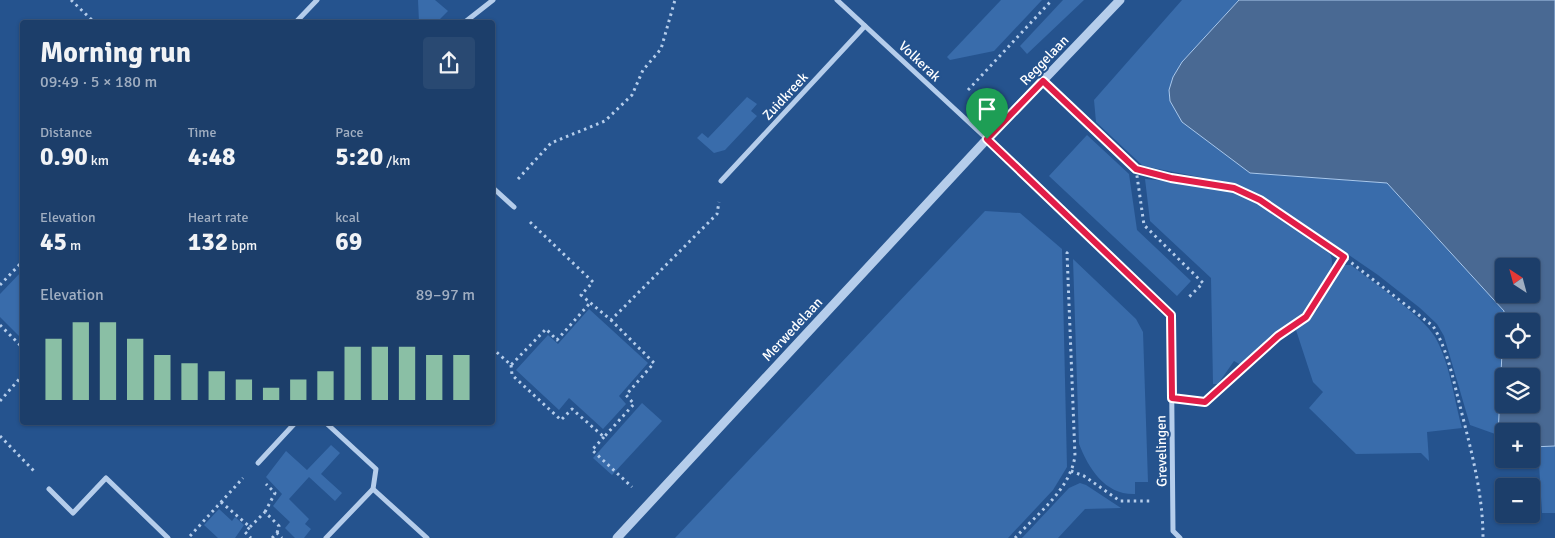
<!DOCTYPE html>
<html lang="en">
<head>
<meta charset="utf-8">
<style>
  body { margin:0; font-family:Signika,sans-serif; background:#294972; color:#f1f3f6; height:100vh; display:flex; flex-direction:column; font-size:19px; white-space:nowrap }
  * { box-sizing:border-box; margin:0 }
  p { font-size:16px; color:#a0aec1 }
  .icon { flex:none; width:28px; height:28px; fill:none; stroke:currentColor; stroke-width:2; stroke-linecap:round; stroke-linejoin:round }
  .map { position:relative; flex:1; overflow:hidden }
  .side { position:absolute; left:20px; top:20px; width:475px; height:405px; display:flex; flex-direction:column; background:#1c3e6a; border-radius:5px; box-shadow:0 1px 4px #0004,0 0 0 1px #3a577e }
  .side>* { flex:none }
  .needle { width:32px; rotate:324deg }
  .tools { position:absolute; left:1495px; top:258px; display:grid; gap:10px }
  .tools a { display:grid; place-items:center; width:45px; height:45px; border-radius:5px; background:#1c3e6a; box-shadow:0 1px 4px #0004,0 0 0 1px #3a577e; font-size:25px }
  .pin { position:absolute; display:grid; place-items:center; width:42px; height:42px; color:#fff; margin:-51px -21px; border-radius:50% 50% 50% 0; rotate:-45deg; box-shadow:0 0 5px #0007 }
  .pin .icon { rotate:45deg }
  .round { display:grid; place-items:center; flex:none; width:52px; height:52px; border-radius:5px; background:#294972 }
  .summary { display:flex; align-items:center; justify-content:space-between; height:85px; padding:0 20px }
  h1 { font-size:28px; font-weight:800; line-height:38px }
  .stats { display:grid; grid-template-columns:repeat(3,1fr); gap:8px; height:85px; padding:5px 20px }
  .stats div { display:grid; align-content:center }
  .stats b { font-size:25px; font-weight:800 }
  .stats small { font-size:14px; font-weight:400 }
  .stats p { font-size:14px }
  .chart { height:140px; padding:10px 20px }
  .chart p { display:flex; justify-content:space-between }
  .chart svg { width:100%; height:90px; margin-top:5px; stroke:#8abfa5; stroke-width:6 }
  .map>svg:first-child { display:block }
</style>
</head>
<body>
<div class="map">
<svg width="1555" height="538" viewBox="0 0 1555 538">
  <rect width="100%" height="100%" fill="#25538e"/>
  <!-- green -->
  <g fill="#396cab">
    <path d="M418,0H435L448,11L437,22L431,20L419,22Z"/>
    <path d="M1001,0H1042L994,51L950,60L947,57Z"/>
    <path d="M1063,0H1084L1027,54L1020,46Z"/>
    <path d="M1182,0H1239L1182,62L1173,77L1250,173L1387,183L1504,311L1498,435L1470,425L1444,336L1437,324L1420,308L1378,275L1263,196L1235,184L1143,166L1096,122L1094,100Z"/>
    <path d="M747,97L757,104L751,111L757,116L725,150L714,153L697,138L702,133L708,138Z"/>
    <path d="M1087,135L1129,174L1137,230L1191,281L1177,296L1049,176Z"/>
    <path d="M1145,179C1174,182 1206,182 1233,192C1268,204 1300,232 1330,254C1339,269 1315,302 1303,313C1284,332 1259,343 1241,365L1234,361L1218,384H1213L1211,278L1150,221Z"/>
    <path d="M985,211L1020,213L1062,249L1067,467L1053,490L1008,538H675Z"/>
    <path d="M1073,259L1136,319L1143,332L1148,482H1135V494C1105,495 1089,469 1079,444Z"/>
    <path d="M1345,265H1351C1371,281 1423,316 1435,337C1450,363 1454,399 1462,428L1427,432L1429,461L1421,453L1356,454L1309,408L1323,392L1313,382L1296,330L1317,310L1340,268Z"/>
    <path d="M22,271V336L21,338L0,317V294Z"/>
    <path d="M589,309L648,363L619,396L626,404L603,429L569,398L559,410L516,370L548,335L558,344Z"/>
    <path d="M642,403L662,421L612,475L593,458Z"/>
    <path d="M331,445L340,453L321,474L342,493L335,501L309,477L289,499L309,519L305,524L311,529L304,538H295L285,528L290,522L273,506L282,494L266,477L286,451L307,470Z"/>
    <path d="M1555,446V513H1542L1538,447Z"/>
    <path d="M1080,483L1086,485L1121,508L1085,509L1058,538H1022L1069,488Z"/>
    <path d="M219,509L232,521L235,517L244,525L235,538H218L204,525Z"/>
  </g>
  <!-- water -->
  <path fill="#496993" stroke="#a9c8ec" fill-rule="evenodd" d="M1239,0H1555V446L1531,447V431H1504V441L1498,435L1504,311L1387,183L1250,173L1182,122L1170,101L1169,90L1173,77L1182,62ZM1504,266H1531V294H1504ZM1504,321H1531V349H1504ZM1504,376H1531V404H1504Z"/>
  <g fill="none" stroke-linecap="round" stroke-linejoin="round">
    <!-- path -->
    <g stroke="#b5cdeb" stroke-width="3" stroke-dasharray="2.5 4" stroke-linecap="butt">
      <path d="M71,0L94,22"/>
      <path d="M968,90L1052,0"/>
      <path d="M1059,98L1136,169L1171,178L1234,187L1260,200L1344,257L1433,326C1448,351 1453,379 1460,406C1471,450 1483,493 1483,538"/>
      <path d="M1136,169L1144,225L1203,283L1187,299"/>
      <path d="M518,179L551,143L605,121L632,95L643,70L661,49L675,0"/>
      <path d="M530,222L593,282L581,295L611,320L717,214L719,202"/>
      <path d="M0,285L22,262"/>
      <path d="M0,325L22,347"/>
      <path d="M492,348L511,365L546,329L557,340L590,303"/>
      <path d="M511,365L512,375L561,420L572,409L604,437L634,404L626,395L654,363L611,320"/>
      <path d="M0,401L22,376"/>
      <path d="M1195,401L1205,402L1278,336L1306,317L1344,257"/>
      <path d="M0,436L34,471"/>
      <path d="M604,437L592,450L632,487"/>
      <path d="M1071,471L1084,476L1120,501H1150"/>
      <path d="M221,502L250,527L245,532L251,538"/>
      <path d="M265,512L275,493L266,484"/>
      <path d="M250,527L265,512L279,526L277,533"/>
      <path d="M190,536L243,478"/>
      <path d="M272,538L277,533L282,538"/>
      <path d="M1015,538C1037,514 1070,490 1075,456L1067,253L1070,250"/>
    </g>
    <!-- minor -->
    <g stroke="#b5cdeb" stroke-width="5">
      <path d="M837,0L987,139L1171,315L1173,531L1180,538"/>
      <path d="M296,22L317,0"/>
      <path d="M465,22L493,0"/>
      <path d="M721,181L865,26"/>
      <path d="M492,187L514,207"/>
      <path d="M325,422L376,469L373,489L427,538"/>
      <path d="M258,463L296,422"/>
      <path d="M49,489L73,513L106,478L168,538"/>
      <path d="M326,538L373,489"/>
    </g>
    <!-- tertiary -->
    <path stroke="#b5cdeb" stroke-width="9" d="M617,538L987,139L1120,0"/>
  </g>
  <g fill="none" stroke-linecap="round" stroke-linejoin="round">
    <!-- route casing -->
    <g stroke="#fff" stroke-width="10">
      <path id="route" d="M1043,81L1136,169L1171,178L1234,188L1260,200L1344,257L1306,317L1278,336L1205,402L1172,398L1171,315L987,139Z"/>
    </g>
    <!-- route -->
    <use href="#route" stroke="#e11d48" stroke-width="6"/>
  </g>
  <g text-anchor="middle" stroke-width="4" stroke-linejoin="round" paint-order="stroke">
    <!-- street labels -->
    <g font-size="14" fill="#fff" stroke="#25538e">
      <text transform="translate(1044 60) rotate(-46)" y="5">Reggelaan</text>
      <text transform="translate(920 61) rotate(43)" y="5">Volkerak</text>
      <text transform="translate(785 96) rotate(-47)" y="5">Zuidkreek</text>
      <text transform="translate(792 329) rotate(-47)" y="5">Merwedelaan</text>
      <text transform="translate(1161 451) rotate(-91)" y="5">Grevelingen</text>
    </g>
  </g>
</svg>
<div class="tools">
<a><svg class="needle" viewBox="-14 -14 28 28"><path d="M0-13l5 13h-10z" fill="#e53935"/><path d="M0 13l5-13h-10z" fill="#a0aec1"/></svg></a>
<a><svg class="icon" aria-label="locate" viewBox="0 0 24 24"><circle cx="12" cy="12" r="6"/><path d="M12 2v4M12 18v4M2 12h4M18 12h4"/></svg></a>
<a><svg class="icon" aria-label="layers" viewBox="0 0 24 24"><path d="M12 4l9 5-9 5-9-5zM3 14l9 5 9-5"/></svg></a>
<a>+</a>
<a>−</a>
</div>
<div class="pin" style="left:987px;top:139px;background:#1e9e55"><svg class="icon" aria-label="arrive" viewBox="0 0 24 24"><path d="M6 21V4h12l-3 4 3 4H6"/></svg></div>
<section class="side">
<div class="summary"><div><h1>Morning run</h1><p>09:49 · 5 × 180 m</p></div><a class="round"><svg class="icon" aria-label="share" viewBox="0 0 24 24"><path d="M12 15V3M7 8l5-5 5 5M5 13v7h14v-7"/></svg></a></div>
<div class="stats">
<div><p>Distance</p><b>0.90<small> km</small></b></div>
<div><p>Time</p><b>4:48</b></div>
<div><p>Pace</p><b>5:20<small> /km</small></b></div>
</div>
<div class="stats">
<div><p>Elevation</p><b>45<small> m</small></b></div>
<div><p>Heart rate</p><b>132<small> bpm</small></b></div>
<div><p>kcal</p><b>69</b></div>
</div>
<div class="chart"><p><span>Elevation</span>89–97 m</p>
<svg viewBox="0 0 160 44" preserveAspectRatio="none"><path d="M5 44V14M15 44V6M25 44V6M35 44V14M45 44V22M55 44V26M65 44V30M75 44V34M85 44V38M95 44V34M105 44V30M115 44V18M125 44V18M135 44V18M145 44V22M155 44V22"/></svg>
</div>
</section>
</div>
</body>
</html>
